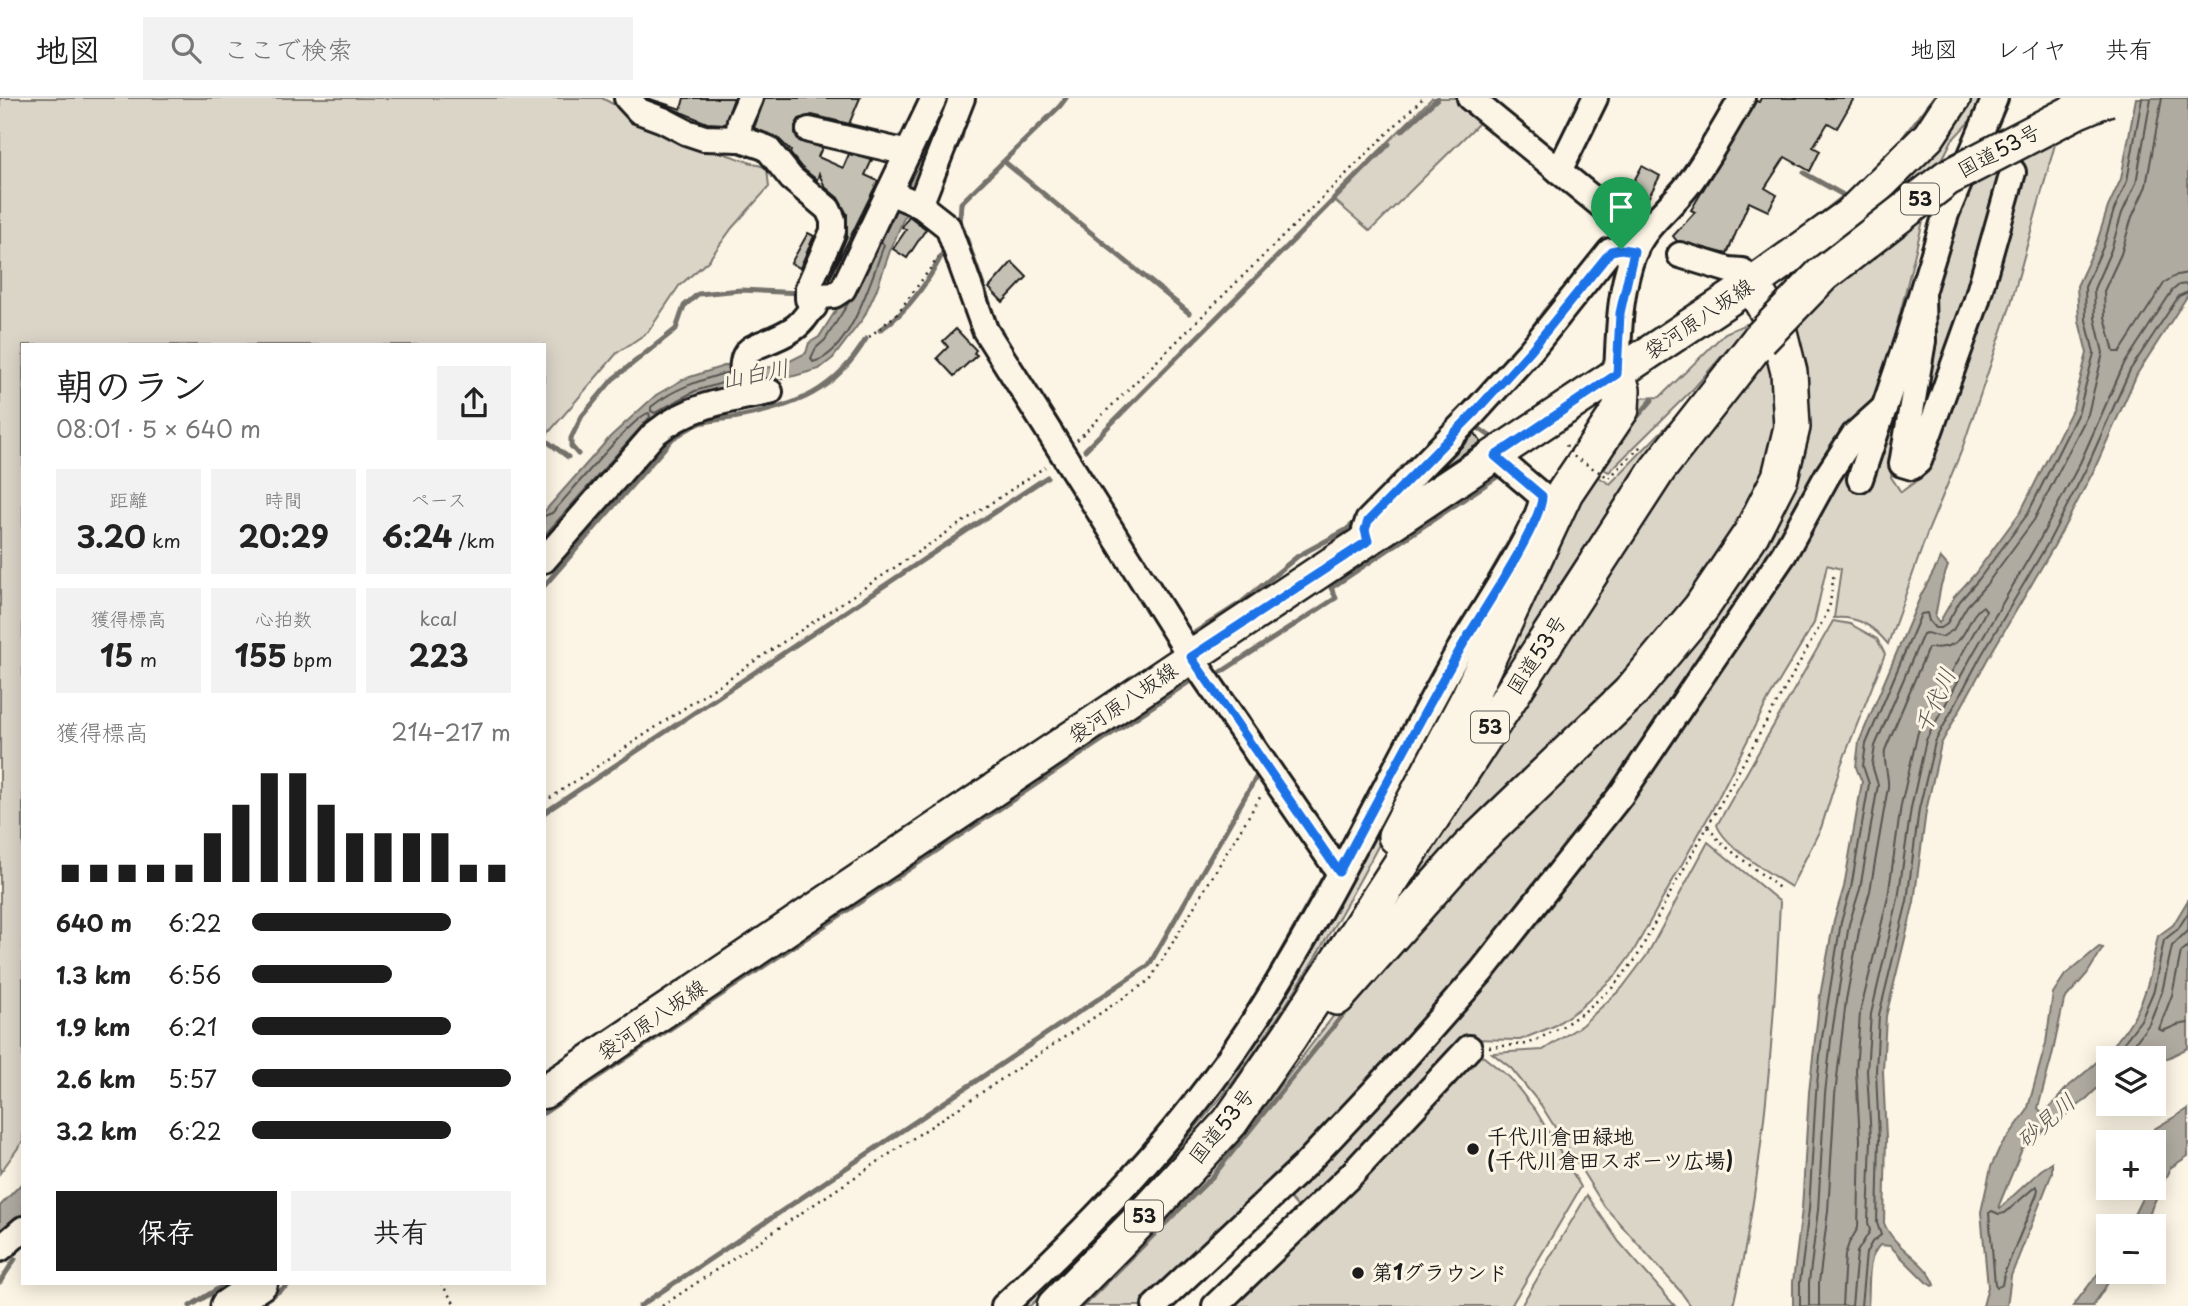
<!DOCTYPE html>
<html lang="ja">
<head>
<meta charset="utf-8">
<style>
  body { margin:0; font-family:"Playpen Sans","Klee One",sans-serif; background:#f2f2f2; color:#222; height:100vh; display:flex; flex-direction:column; font-size:26px; white-space:nowrap }
  * { box-sizing:border-box; margin:0 }
  p { font-size:23px; color:#767676 }
  .icon { flex:none; width:38px; height:38px; fill:none; stroke:currentColor; stroke-width:2; stroke-linecap:round; stroke-linejoin:round }
  .map { position:relative; flex:1; overflow:hidden }
  .side { position:absolute; left:21px; top:245px; width:525px; height:942px; display:flex; flex-direction:column; background:#fff; border-radius:0px; box-shadow:0 4px 18px #0003 }
  .side>* { flex:none }
  .buttons { position:absolute; left:2096px; top:948px; display:grid; gap:14px }
  .buttons a { display:grid; place-items:center; width:70px; height:70px; border-radius:0px; background:#fff; box-shadow:0 4px 18px #0003; font-size:35px }
  .pin { position:absolute; display:grid; place-items:center; width:60px; height:60px; color:#fff; margin:-72px -30px; border-radius:50% 50% 50% 0; rotate:-45deg; box-shadow:0 0 7px #0007 }
  .pin .icon { rotate:45deg }
  .round { display:grid; place-items:center; flex:none; width:74px; height:74px; border-radius:0px; background:#f2f2f2 }
  .headline { display:flex; align-items:center; justify-content:space-between; height:119px; padding:0 35px }
  h1 { font-size:38px; font-weight:700; line-height:52px }
  .stats { display:grid; grid-template-columns:repeat(3,1fr); gap:10px; height:119px; padding:7px 35px }
  .stats div { display:grid; align-content:center; border-radius:0px; background:#f2f2f2; text-align:center }
  .stats b { font-size:30px; font-weight:700 }
  .stats small { font-size:19px; font-weight:400 }
  .stats p { font-size:19px }
  .chart { height:196px; padding:14px 35px }
  .chart p { display:flex; justify-content:space-between }
  .chart svg { width:100%; height:126px; margin-top:7px; stroke:#1c1c1c; stroke-width:6 }
  .cta { display:flex; gap:14px; margin-top:auto; padding:14px 35px }
  .cta a { flex:1; height:80px; border-radius:0px; background:#1c1c1c; color:#fff; font-size:28px; font-weight:700; line-height:80px; text-align:center }
  .cta a+a { background:#f2f2f2; color:#222 }
  ul { padding:0 35px; list-style:none; font-size:23px }
  li { display:grid; grid-template-columns:112px 84px 1fr; align-items:center; height:52px }
  li i { height:18px; border-radius:9px; background:#1c1c1c }
  header { display:flex; align-items:center; gap:42px; box-sizing:border-box; height:98px; padding:0 35px; background:#fff; border-bottom:2px solid #e0e0e0 }
  header strong { font-size:33px }
  nav { display:flex; gap:38px; margin-inline-start:auto; font-size:24px }
  .search { width:490px; height:63px; background:#f2f2f2; display:flex; align-items:center; gap:18px; box-sizing:border-box; padding:0 24px; border-radius:0px; color:#767676; font-size:26px }
  .map>svg:first-child { display:block }
</style>
</head>
<body>
<header>
<strong>地図</strong>
<div class="search"><svg class="icon" aria-label="search" viewBox="0 0 24 24"><circle cx="10" cy="10" r="6"/><path d="M15 15l6 6"/></svg>ここで検索</div>
<nav><a>地図</a><a>レイヤ</a><a>共有</a></nav>
</header>
<div class="map">
<svg width="2188" height="1208" viewBox="0 0 2188 1208">
  <rect width="100%" height="100%" fill="#fcf5e5"/>
  <filter id="ink" filterUnits="userSpaceOnUse"><feTurbulence type="fractalNoise" baseFrequency=".0143" numOctaves="2"/><feDisplacementMap in="SourceGraphic" scale="14" xChannelSelector="R" yChannelSelector="G"/><feConvolveMatrix kernelMatrix="1 2 1 2 8 2 1 2 1" color-interpolation-filters="sRGB"/></filter>
  <g filter="url(#ink)">
    <!-- green -->
    <g fill="#dbd5c8" stroke="#7c7872" stroke-width="2">
      <path d="M0,0H602L672,38L767,70L769,89L732,130L708,163L679,188L648,234L617,255L544,340V247H23V1043L0,1075Z"/>
      <path d="M1432,0H1459L1484,20L1370,133L1332,100Z"/>
      <path d="M1968,0H1989L1982,20L1969,24L1952,42L1938,70L1838,144L1785,188L1796,172Z"/>
      <path d="M2057,39L2010,209L1961,354L1928,433L1888,546C1873,528 1858,518 1834,520L1841,471L1827,467L1814,525L1768,602L1711,714L1633,854L1616,877L1580,910L1554,928L1520,942L1466,941L1302,1114L1286,1096L1489,874L1917,249L1891,379L1901,394L1915,384L2023,58Z"/>
      <path d="M2008,65L1974,193L1918,347L1933,202L1970,86Z"/>
      <path d="M1924,119L1881,292L1735,519L1559,767L1371,987L1144,1208H1074L1206,1077L1267,1005L1360,883L1780,404L1789,233L1827,195Z"/>
      <path d="M1746,226L1748,228L1694,290L1609,374L1592,365L1639,300L1660,299L1725,235Z"/>
      <path d="M1771,250L1778,281L1771,375L1666,538L1395,809L1601,475Z"/>
      <path d="M1705,289L1640,367L1558,489L1506,574L1420,704L1587,372L1610,386Z"/>
      <path d="M1513,478C1426,654 1342,840 1223,997C1208,1016 1191,1035 1175,1053C1129,1108 1081,1159 1030,1208H1014L1163,1054Z"/>
      <path d="M1833,523L1850,526L1877,541L1885,556L1841,667L1821,730L1791,789C1771,776 1725,749 1717,727Z"/>
      <path d="M1708,744L1780,804C1774,935 1763,1080 1733,1208H1691L1680,1193L1604,1108L1541,1007L1511,970L1492,955L1543,952L1582,927L1622,890L1647,857Z"/>
      <path d="M1479,955L1510,980L1536,1013L1581,1089L1511,1208H1228Z"/>
      <path d="M1587,1097L1619,1144L1675,1208H1521Z"/>
    </g>
    <!-- water -->
    <g fill="#b0aba1" stroke="#75726c" stroke-width="2">
      <path d="M940,0H954L890,153L876,193L864,219L833,260L819,271L794,278L723,291L544,449V414L611,338L656,297L684,281L733,265L748,270L778,269L806,255L809,245L819,239L850,190Z"/>
      <path d="M2136,0H2188V197L2137,276L2094,372L2054,448L1987,562L1941,646L1926,713L1914,804L1886,918L1883,973L1886,1041L1884,1125C1894,1151 1927,1163 1935,1187L1932,1188L1926,1184L1890,1148L1880,1147C1866,1160 1870,1189 1868,1208H1793V1184L1802,1111L1809,994L1820,898L1834,822L1844,789L1862,684L1856,669L1859,644L1921,497L1941,460L1948,468L1941,487L1935,519L1939,525L1954,499L1974,477L2021,413L2073,310L2087,255L2079,223L2077,188L2096,147L2108,109L2121,81Z"/>
      <path d="M2188,802V950L2154,967V961H2109V979L2083,1004L2038,1037L2022,1051L1999,1107L2000,1110L2041,1072L2052,1065V1075L2011,1178L2007,1208H1983L1988,1189L1981,1114L1991,1069L1999,1051L2027,1013L2046,945L2053,895L2065,877L2099,849L2103,850L2087,876L2064,902L2052,958L2038,1010L2042,1015C2053,1009 2060,996 2069,988C2102,961 2133,933 2146,891C2152,874 2154,855 2158,838L2173,827Z"/>
      <path d="M2188,1011V1058L2170,1070L2143,1129H2128L2147,1090H2154V1031Z"/>
      <path d="M23,1084V1121L0,1144V1108Z"/>
      <path d="M2109,1161V1174H2115L2093,1208H2073Z"/>
    </g>
    <g fill="none" stroke-linecap="round" stroke-linejoin="round">
      <!-- shore -->
      <g stroke="#575551" stroke-width="2">
        <path d="M2162,0L2146,88L2132,119L2121,156L2104,193L2105,219L2114,254H2120L2165,184L2177,177L2188,175"/>
        <path d="M849,204L825,242L816,250L811,260L813,264C850,256 872,179 884,147L881,143"/>
        <path d="M729,274C701,282 674,290 651,309V313L655,315L695,293L729,283"/>
        <path d="M544,418L552,415C566,400 636,315 649,315L650,319L544,438"/>
        <path d="M2188,848L2181,854L2172,897L2159,931L2163,933L2177,927L2188,925"/>
        <path d="M2111,961L2141,922L2154,892L2164,842L2178,831L2188,815"/>
        <path d="M2123,961L2149,926L2162,894L2172,848L2188,832"/>
        <path d="M2036,1088L2038,1091L2037,1096L2004,1176L2002,1187L1997,1189L1995,1186L1989,1115L1992,1113L1999,1116L2005,1115Z"/>
        <path d="M1800,1208V1184L1809,1111L1816,995L1822,940L1841,824L1851,790L1869,686L1863,668L1866,646L1921,516L1927,515L1929,523L1935,530H1941L1946,527L1960,503L1979,481L2027,417L2079,313L2094,255L2086,222L2085,189L2103,149L2114,112L2127,83L2142,0"/>
        <path d="M1809,1208V1184L1818,1112L1825,996L1831,941L1849,826L1860,791L1878,687L1872,667L1875,648L1923,536L1926,535L1942,539L1953,532L1967,508L1986,487L2034,422L2088,316L2103,255L2095,220L2094,191L2111,152L2122,115L2136,85L2151,0"/>
        <path d="M1819,1208V1185L1828,1113L1835,997L1846,902L1860,828L1870,793L1888,689C1889,676 1883,665 1885,652L1928,550C1935,549 1943,551 1951,547C1968,540 1968,517 1983,508L1986,513L1918,634L1901,707L1888,799L1860,915L1856,973L1860,1041L1858,1130L1849,1145L1845,1157L1842,1208"/>
        <path d="M1852,1208L1857,1154L1870,1133L1868,1124L1871,1041L1867,973L1871,916L1898,801L1911,710L1926,642L1974,554L2040,441L2080,365L2123,268L2172,193L2179,187L2188,186"/>
        <path d="M1861,1208L1866,1155L1872,1144L1881,1137L1877,1125L1879,1041L1876,973L1879,917L1907,803L1919,711L1935,644L1981,558L2048,445L2087,369L2130,272L2179,198L2188,194"/>
      </g>
      <!-- stream -->
      <g stroke="#75726c" stroke-width="5">
        <path d="M1402,33L1438,0"/>
        <path d="M1900,45L1934,0"/>
        <path d="M952,57L961,40L965,23"/>
        <path d="M1006,65L1189,215"/>
        <path d="M1804,75L1845,98L1812,124"/>
        <path d="M880,232C909,213 932,179 946,148"/>
        <path d="M999,233L960,122L961,105L1060,8L1066,0"/>
        <path d="M1528,237L1544,214L1562,193"/>
        <path d="M1054,318L1065,335"/>
        <path d="M1631,326L1652,302"/>
        <path d="M1474,327L1497,343"/>
        <path d="M544,341L568,359"/>
        <path d="M1085,352L1389,46"/>
        <path d="M578,356L571,348V340L582,318L613,281L676,231L684,208L698,196L741,192L801,195"/>
        <path d="M544,488L673,340C682,335 692,328 701,325C713,321 727,321 738,319C797,308 835,293 866,241"/>
        <path d="M1475,504L1520,425"/>
        <path d="M1194,535L1242,504L1298,458L1346,432L1358,422"/>
        <path d="M1215,578L1336,500L1331,490L1497,379"/>
        <path d="M1422,595L1436,570"/>
        <path d="M544,715L1047,379"/>
        <path d="M1478,717L1534,663"/>
        <path d="M1422,776L1435,762"/>
        <path d="M1266,881L1323,780"/>
        <path d="M544,974L681,883"/>
        <path d="M544,1015L1189,584"/>
        <path d="M0,1184L15,1161"/>
        <path d="M190,1208L221,1189L232,1185"/>
        <path d="M257,1208L291,1185"/>
        <path d="M640,1208L1149,867L1258,676L1256,672"/>
        <path d="M1082,1208L1213,1078L1350,908"/>
      </g>
    </g>
    <!-- building -->
    <g fill="#c4c0b3" stroke="#1c1c1c" stroke-width="2">
      <path d="M647,0L681,11L684,0H734L725,26L707,25Z"/>
      <path d="M765,0H860L849,26L879,33L812,17L799,21L795,28V36L799,43L822,50L818,59L843,70L849,56L872,62L865,77L878,83L829,182L847,138V116L838,100L825,89L819,76L817,82L802,70L790,55L791,53L778,40L754,30Z"/>
      <path d="M1761,0H1854L1837,30L1828,25L1813,49L1820,53L1810,73L1785,59L1765,90L1777,97L1768,113L1749,104L1727,156L1677,143L1673,138L1695,114L1691,112L1756,3L1759,4Z"/>
      <path d="M1642,68L1660,78L1639,117L1622,105Z"/>
      <path d="M909,118L926,131L907,160L893,151L906,132L902,129Z"/>
      <path d="M808,135L814,138L800,170L791,165Z"/>
      <path d="M1012,164L1027,179L1003,204L989,190Z"/>
      <path d="M956,231L976,252L974,255L977,257L954,278L937,260L948,249L943,243Z"/>
      <path d="M1475,335L1481,344L1439,372Z"/>
    </g>
    <g fill="none" stroke-linecap="round" stroke-linejoin="round">
      <!-- minor casing -->
      <g stroke="#1c1c1c" stroke-width="30">
        <g id="minor">
          <path d="M627,0L639,13L663,22L686,34L704,40L741,41L767,50L791,80L828,111L833,122V133L808,190V201L814,209"/>
          <path d="M934,0L889,94L920,107L948,129L985,232L1191,559L1339,774"/>
          <path d="M1470,0L1641,140"/>
          <path d="M809,32L908,55"/>
          <path d="M738,41L740,23L750,0"/>
          <path d="M1559,73L1595,0"/>
          <path d="M920,107L962,0"/>
          <path d="M1680,157L1729,172L1742,173L1752,186"/>
          <path d="M1922,195L1923,243L1902,366L1912,369L1919,363L1976,205L2013,74"/>
          <path d="M1617,276C1619,236 1619,192 1634,154C1645,127 1671,109 1688,87C1708,60 1725,29 1742,0"/>
          <path d="M746,298C734,238 754,256 793,231C806,223 811,208 822,198L834,197L843,191L889,94"/>
          <path d="M1860,381L1907,243L1946,116L1995,0"/>
          <path d="M1368,443L1365,432L1368,423L1474,315L1531,252L1610,153L1621,151L1635,153"/>
          <path d="M544,462L654,336C690,307 726,302 770,294"/>
          <path d="M0,1151L23,1131"/>
          <path d="M1004,1208C1094,1125 1181,1034 1249,931C1328,810 1389,677 1460,551C1477,522 1543,424 1542,398L1495,358"/>
          <path d="M1155,1208L1305,1067L1396,970L1481,874L1621,697L1784,456L1827,378L1854,337L1884,310"/>
          <path d="M1215,1208L1351,1077L1469,950"/>
        </g>
      </g>
      <!-- major casing -->
      <g stroke="#1c1c1c" stroke-width="37">
        <g id="major">
          <path d="M544,994L1191,559L1752,186L1850,116L1929,38L1954,0"/>
          <path d="M227,1208L261,1185"/>
        </g>
      </g>
      <!-- highway casing -->
      <g stroke="#1c1c1c" stroke-width="40">
        <g id="highway">
          <path d="M1396,738L1469,600L1565,394L1621,311L1622,292L1617,276"/>
          <path d="M1337,899L1468,751L1630,595L1701,510L1751,436L1780,379L1792,329L1789,274L1779,234L1752,186"/>
          <path d="M1055,1208L1145,1117L1230,1024L1289,939L1658,371L1760,241"/>
        </g>
      </g>
      <!-- path -->
      <g stroke="#1c1c1c" stroke-width="2.5" stroke-dasharray="2 5" stroke-linecap="butt">
        <path d="M869,239L897,216L938,160"/>
        <path d="M1077,342L1423,0"/>
        <path d="M1609,380L1642,347"/>
        <path d="M544,704L1045,369"/>
        <path d="M1708,729L1721,745L1782,792"/>
        <path d="M1489,949L1528,946L1560,930L1585,913L1612,890L1636,861L1667,801L1825,519L1830,506L1834,474"/>
        <path d="M441,1185L456,1208"/>
        <path d="M662,1208L1150,882L1262,696"/>
      </g>
      <!-- minor -->
      <use href="#minor" stroke="#fcf5e5" stroke-width="24"/>
      <!-- major -->
      <use href="#major" stroke="#fcf5e5" stroke-width="32"/>
      <!-- highway -->
      <use href="#highway" stroke="#fcf5e5" stroke-width="35"/>
      <!-- highway-bridge casing -->
      <g stroke="#1c1c1c" stroke-width="40" stroke-linecap="butt">
        <path id="highway-bridge" d="M1760,241L1822,177L1947,80L2078,12L2107,0"/>
      </g>
      <!-- path-bridge -->
      <path stroke="#1c1c1c" stroke-width="2.5" stroke-dasharray="2 5" stroke-linecap="butt" d="M1566,347L1573,358L1609,380"/>
      <!-- highway-bridge -->
      <use href="#highway-bridge" stroke="#fcf5e5" stroke-width="35"/>
    </g>
  </g>
  <g fill="none" stroke-linecap="round" stroke-linejoin="round" filter="url(#ink)">
    <!-- route casing -->
    <g stroke="#fff" stroke-width="14">
      <path id="route" d="M1621,151L1634,153L1620,215L1617,276L1495,358L1542,398C1543,424 1478,520 1462,548C1419,623 1379,699 1339,774L1191,559L1368,443L1365,432L1368,423L1474,315L1531,252L1611,153Z"/>
    </g>
    <!-- route -->
    <use href="#route" stroke="#1a73e8" stroke-width="9"/>
  </g>
  <!-- markers -->
  <g fill="#1c1c1c" stroke="#fcf5e5" stroke-width="2.5">
    <circle cx="1473" cy="1051" r="7"/>
    <circle cx="1358" cy="1175" r="7"/>
  </g>
  <g text-anchor="middle" stroke-width="6" stroke-linejoin="round" paint-order="stroke">
    <!-- shield labels -->
    <g fill="#fcf5e5" stroke="#5f5d58" stroke-width="2">
      <rect x="1901" y="85.5" width="38" height="31" rx="5"/>
      <rect x="1471" y="613.5" width="38" height="31" rx="5"/>
      <rect x="1125" y="1102.5" width="38" height="31" rx="5"/>
    </g>
    <g font-size="19" font-weight="bold" fill="#1c1c1c">
      <text x="1920" y="108">53</text>
      <text x="1490" y="636">53</text>
      <text x="1144" y="1125">53</text>
    </g>
    <!-- street labels -->
    <g font-size="21" fill="#1c1c1c" stroke="#fcf5e5">
      <text transform="translate(1999 53) rotate(-28)" y="7">国道53号</text>
      <text transform="translate(1699 221) rotate(-34)" y="7">袋河原八坂線</text>
      <text transform="translate(1537 557) rotate(-57)" y="7">国道53号</text>
      <text transform="translate(1123 605) rotate(-34)" y="7">袋河原八坂線</text>
      <text transform="translate(652 922) rotate(-34)" y="7">袋河原八坂線</text>
      <text transform="translate(1222 1028) rotate(-51)" y="7">国道53号</text>
    </g>
    <!-- poi labels -->
    <g font-size="21" font-weight="bold" fill="#1c1c1c" stroke="#fcf5e5" text-anchor="start">
      <text x="1487" y="1046">千代川倉田緑地<tspan x="1487" dy="24">(千代川倉田スポーツ広場)</tspan></text>
      <text x="1372" y="1182">第1グラウンド</text>
    </g>
    <!-- water labels -->
    <g font-size="23" font-style="italic" fill="#575551" stroke="#fcf5e5">
      <text transform="translate(755 276) rotate(-11)" y="8">山白川</text>
      <text transform="translate(1935 603) rotate(-66)" y="8">千代川</text>
      <text transform="translate(2046 1023) rotate(-41)" y="8">砂見川</text>
    </g>
  </g>
</svg>
<div class="buttons">
<a><svg class="icon" aria-label="layers" viewBox="0 0 24 24"><path d="M12 4l9 5-9 5-9-5zM3 14l9 5 9-5"/></svg></a>
<a>+</a>
<a>−</a>
</div>
<div class="pin" style="left:1621px;top:151px;background:#1e9e55"><svg class="icon" aria-label="arrive" viewBox="0 0 24 24"><path d="M6 21V4h12l-3 4 3 4H6"/></svg></div>
<section class="side">
<div class="headline"><div><h1>朝のラン</h1><p>08:01 · 5 × 640 m</p></div><a class="round"><svg class="icon" aria-label="share" viewBox="0 0 24 24"><path d="M12 15V3M7 8l5-5 5 5M5 13v7h14v-7"/></svg></a></div>
<div class="stats">
<div><p>距離</p><b>3.20<small> km</small></b></div>
<div><p>時間</p><b>20:29</b></div>
<div><p>ペース</p><b>6:24<small> /km</small></b></div>
</div>
<div class="stats">
<div><p>獲得標高</p><b>15<small> m</small></b></div>
<div><p>心拍数</p><b>155<small> bpm</small></b></div>
<div><p>kcal</p><b>223</b></div>
</div>
<div class="chart"><p><span>獲得標高</span>214–217 m</p>
<svg viewBox="0 0 160 44" preserveAspectRatio="none"><path d="M5 44V38M15 44V38M25 44V38M35 44V38M45 44V38M55 44V27M65 44V17M75 44V6M85 44V6M95 44V17M105 44V27M115 44V27M125 44V27M135 44V27M145 44V38M155 44V38"/></svg>
</div>
<ul>
<li><b>640 m</b>6:22<i style="width:77%"></i></li>
<li><b>1.3 km</b>6:56<i style="width:54%"></i></li>
<li><b>1.9 km</b>6:21<i style="width:77%"></i></li>
<li><b>2.6 km</b>5:57<i style="width:100%"></i></li>
<li><b>3.2 km</b>6:22<i style="width:77%"></i></li>
</ul>
<div class="cta"><a>保存</a><a>共有</a></div>
</section>
</div>
</body>
</html>
